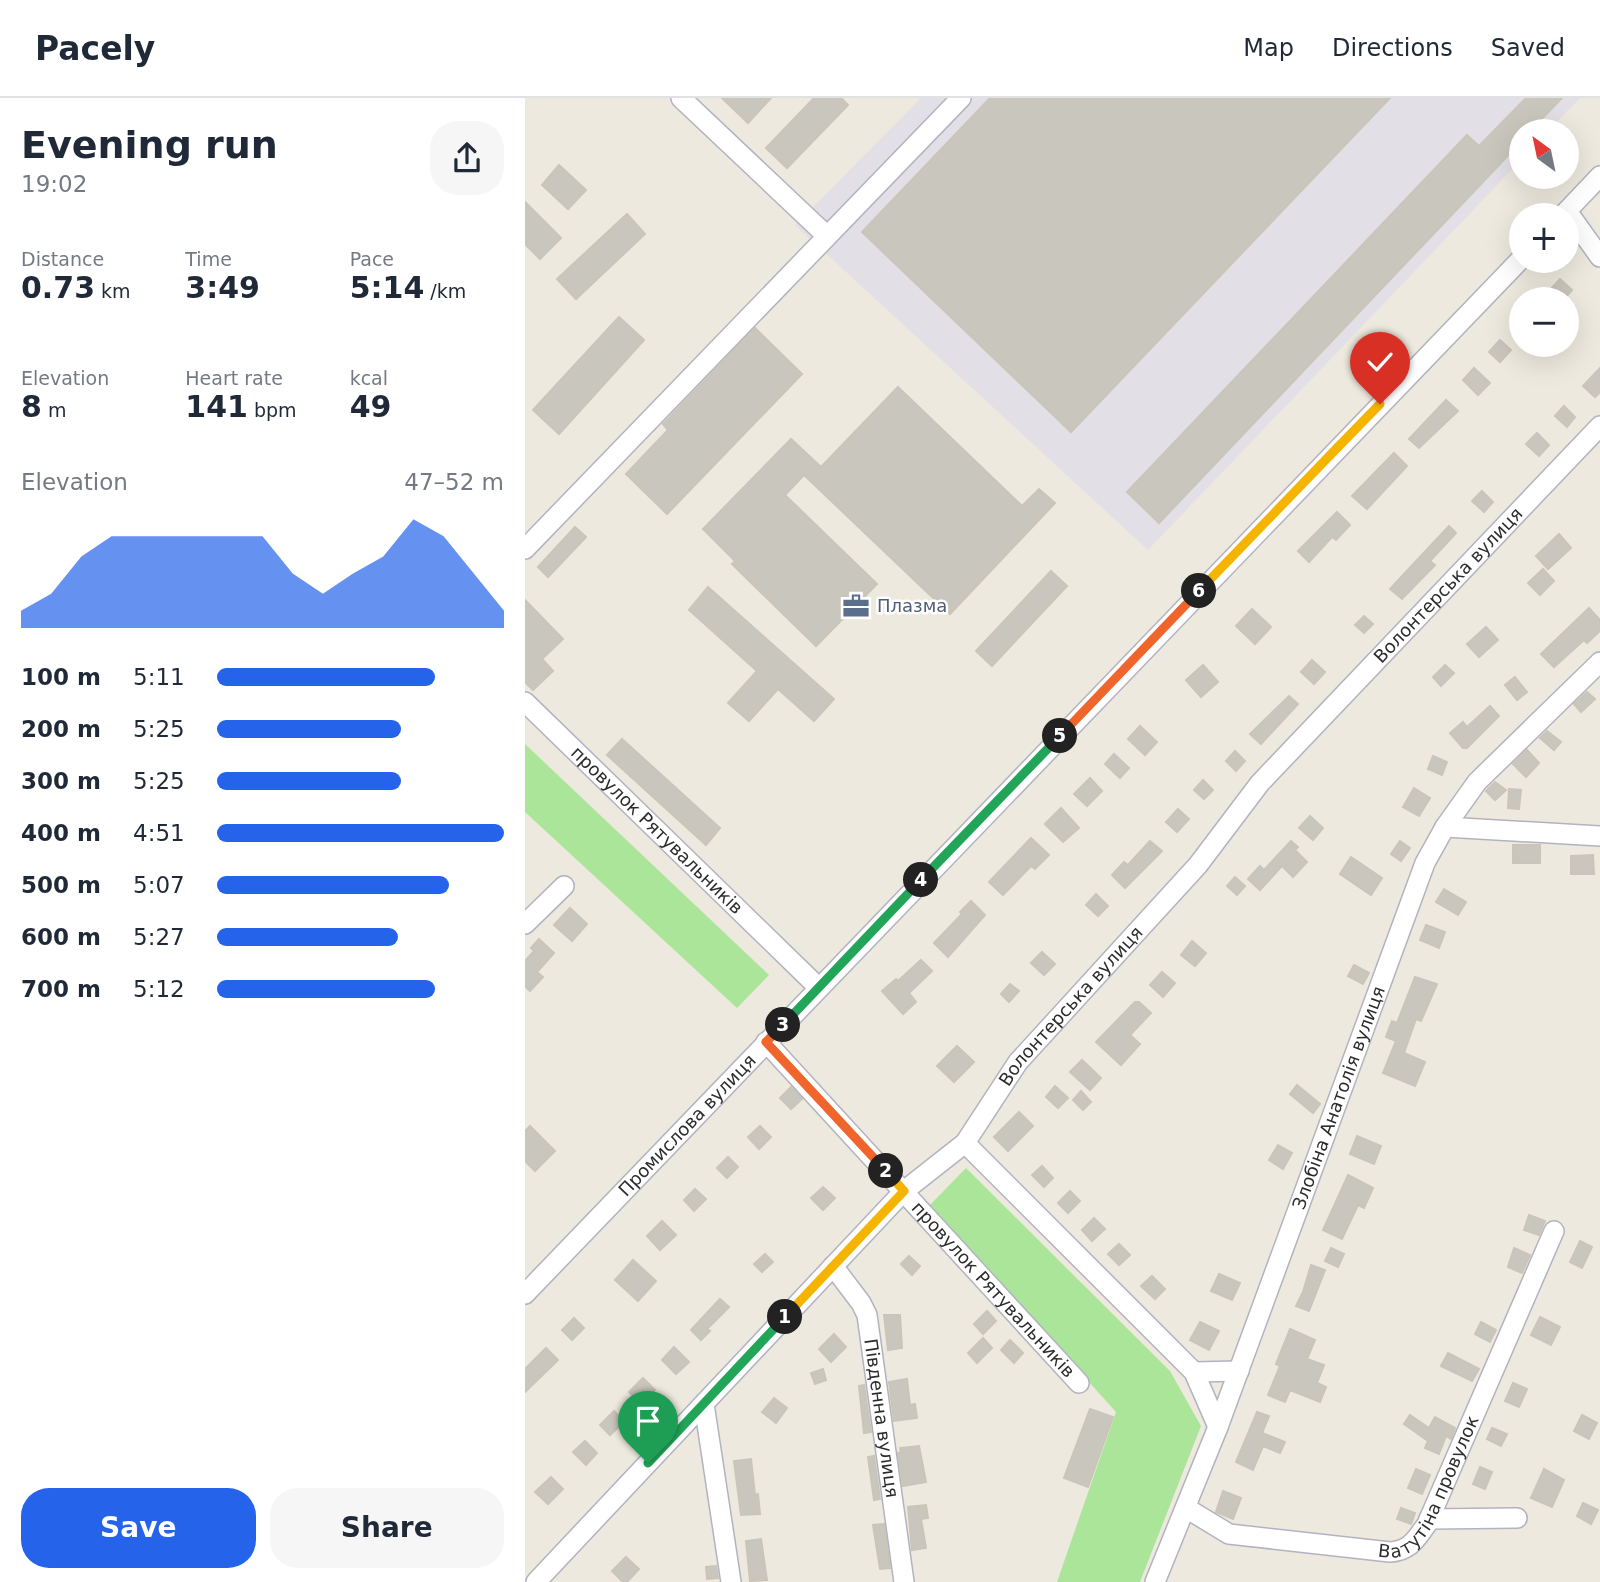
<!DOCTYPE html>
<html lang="en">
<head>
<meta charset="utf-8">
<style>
  body { margin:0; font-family:"DejaVu Sans",sans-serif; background:#f6f6f7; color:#1f2937; height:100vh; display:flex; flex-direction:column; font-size:26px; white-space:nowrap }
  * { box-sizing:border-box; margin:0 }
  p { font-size:23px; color:#747a83 }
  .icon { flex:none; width:38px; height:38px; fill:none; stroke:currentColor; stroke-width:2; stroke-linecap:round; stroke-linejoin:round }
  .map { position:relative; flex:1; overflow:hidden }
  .side { display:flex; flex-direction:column; background:#fff; width:525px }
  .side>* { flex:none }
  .needle { width:46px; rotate:327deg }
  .fabs { position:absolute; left:984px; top:21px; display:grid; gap:14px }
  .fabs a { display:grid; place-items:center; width:70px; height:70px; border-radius:50%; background:#fff; box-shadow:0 7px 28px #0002; font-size:35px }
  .pin { position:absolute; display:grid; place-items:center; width:60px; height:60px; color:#fff; margin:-72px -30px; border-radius:50% 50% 50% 0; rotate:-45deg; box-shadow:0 0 7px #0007 }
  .pin .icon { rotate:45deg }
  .km { position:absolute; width:35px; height:35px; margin:-18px; border-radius:50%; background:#222; color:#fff; font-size:19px; line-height:35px; text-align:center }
  .round { display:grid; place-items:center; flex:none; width:74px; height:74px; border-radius:28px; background:#f6f6f7 }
  .overview { display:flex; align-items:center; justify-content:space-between; height:119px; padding:0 21px }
  h1 { font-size:38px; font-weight:800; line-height:52px }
  .stats { display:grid; grid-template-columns:repeat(3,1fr); gap:10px; height:119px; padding:7px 21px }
  .stats div { display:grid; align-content:center }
  .stats b { font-size:30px; font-weight:800 }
  .stats small { font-size:19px; font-weight:400 }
  .stats p { font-size:19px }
  .chart { height:196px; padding:14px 21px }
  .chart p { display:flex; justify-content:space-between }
  .chart svg { width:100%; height:126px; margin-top:7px; fill:#2563eb; opacity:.7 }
  .cta { display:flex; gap:14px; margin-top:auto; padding:14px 21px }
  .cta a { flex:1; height:80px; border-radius:28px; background:#2563eb; color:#fff; font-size:28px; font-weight:800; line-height:80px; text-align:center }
  .cta a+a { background:#f6f6f7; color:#1f2937 }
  ul { padding:0 21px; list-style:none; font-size:23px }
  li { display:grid; grid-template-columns:112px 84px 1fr; align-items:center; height:52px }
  li i { height:18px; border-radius:9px; background:#2563eb }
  header { display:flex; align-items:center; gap:42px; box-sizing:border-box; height:98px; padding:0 35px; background:#fff; border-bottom:2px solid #e0e1e3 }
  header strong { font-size:33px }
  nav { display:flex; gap:38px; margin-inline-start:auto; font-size:24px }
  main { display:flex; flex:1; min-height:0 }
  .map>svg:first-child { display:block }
</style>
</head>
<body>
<header>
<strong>Pacely</strong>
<nav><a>Map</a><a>Directions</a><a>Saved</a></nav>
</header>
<main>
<section class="side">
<div class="overview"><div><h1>Evening run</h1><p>19:02</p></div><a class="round"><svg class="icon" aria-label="share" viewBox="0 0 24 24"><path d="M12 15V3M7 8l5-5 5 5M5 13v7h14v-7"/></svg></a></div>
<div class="stats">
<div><p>Distance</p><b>0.73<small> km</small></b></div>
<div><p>Time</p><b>3:49</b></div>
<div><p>Pace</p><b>5:14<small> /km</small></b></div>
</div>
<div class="stats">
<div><p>Elevation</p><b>8<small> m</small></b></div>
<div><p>Heart rate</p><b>141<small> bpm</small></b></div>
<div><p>kcal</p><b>49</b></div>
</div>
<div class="chart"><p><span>Elevation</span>47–52 m</p>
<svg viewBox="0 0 160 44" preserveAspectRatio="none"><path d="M0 44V38L10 32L20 19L30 12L40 12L50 12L60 12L70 12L80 12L90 25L100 32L110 25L120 19L130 6L140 12L150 25L160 38V44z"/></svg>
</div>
<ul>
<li><b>100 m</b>5:11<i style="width:76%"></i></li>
<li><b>200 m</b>5:25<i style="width:64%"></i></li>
<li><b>300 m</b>5:25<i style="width:64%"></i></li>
<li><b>400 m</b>4:51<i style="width:100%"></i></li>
<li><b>500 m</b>5:07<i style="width:81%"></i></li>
<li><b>600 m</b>5:27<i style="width:63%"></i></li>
<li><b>700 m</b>5:12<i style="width:76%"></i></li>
</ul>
<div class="cta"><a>Save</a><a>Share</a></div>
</section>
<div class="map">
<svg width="1075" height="1484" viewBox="0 0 1075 1484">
  <rect width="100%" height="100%" fill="#eee9de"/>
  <!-- industrial -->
  <path fill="#e2dfe6" d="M396,0H1055L1023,33H996V62L623,452L270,127Z"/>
  <!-- green -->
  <g fill="#abe59a">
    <path d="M0,646L244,877L212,910L0,714Z"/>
    <path d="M441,1070L645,1273L676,1328L615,1484H532L591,1314L405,1107Z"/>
  </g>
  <!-- building -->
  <g fill="#c9c7bd" stroke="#cac5b8" stroke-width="2">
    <path d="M197,0H246L223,25Z"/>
    <path d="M289,0H316L323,7L262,70L241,50Z"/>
    <path d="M465,0H865L546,334L337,134Z"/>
    <path d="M1001,0H1037L1005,33H996V43L974,67L634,425L602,394L942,37L954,48Z"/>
    <path d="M34,67L61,92L43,111L17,87Z"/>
    <path d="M0,104L36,140L15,161L0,146Z"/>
    <path d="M102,116L120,136L51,201L32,181Z"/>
    <path d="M1035,181L1047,192L1039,201H1035L1025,192Z"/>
    <path d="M94,219L119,242L34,336L8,312Z"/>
    <path d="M230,230L277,276L142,416L101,376L143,332L138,326Z"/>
    <path d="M975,242L986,252L975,264L964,254Z"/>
    <path d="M949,270L965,285L953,297L938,282Z"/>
    <path d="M1075,270V294L1070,299L1058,288Z"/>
    <path d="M373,289L497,408L514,391L530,405L425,516L279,377L260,397L352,486L291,548L207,466L210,463L178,431L266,341L296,369Z"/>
    <path d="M921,302L933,313L894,350L884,341Z"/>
    <path d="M1039,308L1050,319L1042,329L1030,318Z"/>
    <path d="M1012,335L1024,347L1014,358L1001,346Z"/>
    <path d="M869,355L882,368L842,411L827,398Z"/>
    <path d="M957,393L968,404L959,414L947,403Z"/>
    <path d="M812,414L825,427L811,442L807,439L784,464L773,453Z"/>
    <path d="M924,428L931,435L905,463L910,467L877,501L865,491Z"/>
    <path d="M50,429L61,439L23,479L13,469Z"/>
    <path d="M1034,436L1046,450L1023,471L1011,458Z"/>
    <path d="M1018,471L1029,483L1015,497L1003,485Z"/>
    <path d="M526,473L542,488L467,568L451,553Z"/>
    <path d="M183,489L309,601L289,623L253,591L224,623L203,605L232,573L164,512Z"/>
    <path d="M0,502L38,541L17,561L28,573L8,592L0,584Z"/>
    <path d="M1064,510L1075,522V533L1062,545L1059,542L1029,569L1016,556Z"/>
    <path d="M727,511L746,529L730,546L711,528Z"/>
    <path d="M839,518L848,526L839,535L830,527Z"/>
    <path d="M961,529L973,542L954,559L942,546Z"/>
    <path d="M787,562L800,574L789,586L776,574Z"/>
    <path d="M678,567L693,584L676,599L661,582Z"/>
    <path d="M920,567L929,575L916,588L908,579Z"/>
    <path d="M990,579L1002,594L992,602L980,587Z"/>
    <path d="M1062,594L1070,601L1056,614L1049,606Z"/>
    <path d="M764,598L773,606L736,646L725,636Z"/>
    <path d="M965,608L974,618L942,650H938L925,635L938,624L942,629Z"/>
    <path d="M615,628L632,644L620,657L603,641Z"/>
    <path d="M1022,633L1036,644L1029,652L1015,640Z"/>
    <path d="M97,641L195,730L181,747L82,657Z"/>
    <path d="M1002,652L1014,665L1001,679L988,666Z"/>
    <path d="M710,653L720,663L711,673L701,663Z"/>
    <path d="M589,656L604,670L595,680L580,666Z"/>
    <path d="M908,658L922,664L917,677L903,671Z"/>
    <path d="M565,680L577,693L562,708L549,696Z"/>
    <path d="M678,682L688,692L679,701L669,692Z"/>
    <path d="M970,684L981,692L970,702L961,693Z"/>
    <path d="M889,690L905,700L894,718L878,709Z"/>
    <path d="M984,691L996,692L994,711L983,710Z"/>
    <path d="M536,710L554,730L538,744L520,726Z"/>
    <path d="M653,711L664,721L652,734L641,724Z"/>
    <path d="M785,718L798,730L788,742L774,730Z"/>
    <path d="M506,740L524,757L510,771L506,768L478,797L464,784Z"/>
    <path d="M625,743L637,753L600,790L587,777L599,764L603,767Z"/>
    <path d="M766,743L773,749L770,752L782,764L768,779L757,768L735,792L723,781L735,768L739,772Z"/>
    <path d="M875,743L885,750L876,763L866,756Z"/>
    <rect x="988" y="747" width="27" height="18"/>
    <path d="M1068,757L1069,776H1046V758Z"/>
    <path d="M826,759L857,780L846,797L815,776Z"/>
    <path d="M710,779L720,788L712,797L702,788Z"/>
    <path d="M919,791L941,804L933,817L911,804Z"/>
    <path d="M571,796L583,808L573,818L561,807Z"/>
    <path d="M446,803L460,817L423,859L409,845L437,816L435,814Z"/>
    <path d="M45,810L62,826L47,843L29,827Z"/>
    <path d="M901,827L920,834L914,850L895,842Z"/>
    <path d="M14,841L29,855L12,874L18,879L5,893L0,888V863L9,853L6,850Z"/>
    <path d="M667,843L681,855L670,868L656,857Z"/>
    <path d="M517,854L530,866L519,877L506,865Z"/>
    <path d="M396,862L407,873L384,895L391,904L378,916L357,893L371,881L373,883Z"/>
    <path d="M829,867L844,875L838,886L823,878Z"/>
    <path d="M637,874L650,885L638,899L625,887Z"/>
    <path d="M890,879L912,886L896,923L891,921L879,955L900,964L890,988L858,975L871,943L861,939L867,923L872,925Z"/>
    <path d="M485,886L494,893L484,904L476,896Z"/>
    <path d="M610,904H614L626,915L605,937L615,946L596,967L571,944Z"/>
    <path d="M432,948L449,964L429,984L412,968Z"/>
    <path d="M557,962L576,980L565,992L545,974Z"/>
    <path d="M772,987L795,1006L788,1015L765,996Z"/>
    <path d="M530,988L543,1000L533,1010L521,999Z"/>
    <path d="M266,989L277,1001L266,1011L255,1000Z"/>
    <path d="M556,993L566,1004L558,1012L548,1002Z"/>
    <path d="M494,1014L508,1028L483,1053L469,1039Z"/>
    <path d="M5,1028L30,1053L10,1073L0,1063V1033Z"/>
    <path d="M235,1028L246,1039L234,1051L223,1039Z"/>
    <path d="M832,1038L856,1048L849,1066L825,1056Z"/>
    <path d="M753,1047L767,1055L758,1071L744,1062Z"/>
    <path d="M203,1059L213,1069L202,1080L192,1070Z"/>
    <path d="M517,1068L528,1080L519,1089L507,1077Z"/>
    <path d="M823,1077L848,1090L839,1110L833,1107L817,1141L798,1132Z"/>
    <path d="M298,1089L310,1100L298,1112L286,1100Z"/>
    <path d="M170,1091L181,1101L169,1113L159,1102Z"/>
    <path d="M545,1093L555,1103L543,1115L533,1105Z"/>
    <path d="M1004,1117L1020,1123L1014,1137L999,1132Z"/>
    <path d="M569,1120L580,1131L567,1143L557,1132Z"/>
    <path d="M137,1123L151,1137L135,1152L122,1138Z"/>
    <path d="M1055,1143L1067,1149L1057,1170L1045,1164Z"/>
    <path d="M594,1146L605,1157L594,1167L583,1156Z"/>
    <path d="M806,1150L819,1156L813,1169L800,1163Z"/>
    <path d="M989,1150L1005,1157L997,1175L983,1169Z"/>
    <path d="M240,1156L248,1164L237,1174L229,1166Z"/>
    <path d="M384,1158L395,1168L387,1177L376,1166Z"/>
    <path d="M108,1162L131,1183L113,1203L90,1182Z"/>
    <path d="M786,1167L800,1172L784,1213L771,1208L778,1194Z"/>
    <path d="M694,1176L715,1185L707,1202L686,1193Z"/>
    <path d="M627,1178L640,1191L630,1201L616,1188Z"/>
    <path d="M195,1201L204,1209L182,1231L185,1233L176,1242L166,1232Z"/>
    <path d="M462,1213L471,1223L458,1236L449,1226Z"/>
    <path d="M359,1217H375L377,1250L363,1252Z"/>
    <path d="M1015,1219L1035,1229L1026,1247L1006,1237Z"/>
    <path d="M49,1220L59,1230L47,1242L37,1232Z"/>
    <path d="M675,1224L694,1233L684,1252L665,1242Z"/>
    <path d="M956,1224L971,1232L965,1244L950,1236Z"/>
    <path d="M765,1231L790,1242L782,1261L799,1267L792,1285L801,1289L795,1304L765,1292L760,1304L743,1297L755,1268L751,1266Z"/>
    <path d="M309,1236L321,1249L306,1264L294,1251Z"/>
    <path d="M458,1240L467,1250L452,1265L443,1255Z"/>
    <path d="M485,1242L498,1255L489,1265L476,1252Z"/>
    <path d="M149,1249L164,1264L151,1276L137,1262Z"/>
    <path d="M21,1250L33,1262L0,1294V1271Z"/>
    <path d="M923,1255L954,1271L947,1283L916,1268Z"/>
    <path d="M298,1271L301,1282L290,1286L286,1275Z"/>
    <path d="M118,1280L130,1292L116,1305L104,1294Z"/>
    <path d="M382,1281L385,1307L390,1306L392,1320L369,1323L364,1284Z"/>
    <path d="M988,1285L1002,1291L994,1309L980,1303Z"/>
    <path d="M339,1287L346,1334L339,1335L334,1288Z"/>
    <path d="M249,1300L262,1310L251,1325L237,1314Z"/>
    <path d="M565,1311L588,1319L563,1389L539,1380Z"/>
    <path d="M89,1313L99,1324L85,1337L75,1327Z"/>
    <path d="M732,1314L744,1318L737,1335L760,1344L755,1355L738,1348L728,1372L711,1364Z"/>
    <path d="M885,1317L904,1330L910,1319L930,1330L926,1341L921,1338L914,1356L900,1350L903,1343L879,1326Z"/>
    <path d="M1057,1317L1072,1325L1064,1341L1049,1333Z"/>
    <path d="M967,1330L982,1336L976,1348L962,1341Z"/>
    <path d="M60,1343L72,1355L61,1367L48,1354Z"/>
    <path d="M394,1348L401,1384L378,1388L373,1355L376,1354L375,1350Z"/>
    <path d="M349,1358L355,1401L349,1402L343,1359Z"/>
    <path d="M226,1361L230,1397L233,1396L235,1416L216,1417L209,1363Z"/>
    <path d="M955,1369L967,1374L960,1391L948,1386Z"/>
    <path d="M891,1371L905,1377L897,1396L883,1390Z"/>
    <path d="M1019,1371L1039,1382L1027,1409L1006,1400Z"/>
    <path d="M26,1379L38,1391L23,1406L10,1394Z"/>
    <path d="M698,1393L716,1400L708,1421L691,1414Z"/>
    <path d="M1058,1405L1073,1412L1066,1426L1052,1418Z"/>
    <path d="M401,1407L403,1420L396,1421L401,1450L387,1452L383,1409Z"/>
    <path d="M876,1410L890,1415L886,1426L872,1421Z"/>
    <path d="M359,1426L365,1470L355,1471L348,1427Z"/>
    <path d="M236,1441L242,1482L225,1483L221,1443Z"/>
    <path d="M101,1459L114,1471L102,1484H98L87,1473Z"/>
    <path d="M191,1468L193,1480L182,1481L181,1469Z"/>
  </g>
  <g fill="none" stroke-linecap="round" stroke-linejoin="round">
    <!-- minor casing -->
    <g stroke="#b2b3c0" stroke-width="22">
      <g id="minor">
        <path d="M156,0L302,138"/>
        <path d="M1042,113L1075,159"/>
        <path d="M1038,117L1075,78"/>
        <path d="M0,451L436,0"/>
        <path id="s1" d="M0,604L293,889"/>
        <path d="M920,729L1075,738"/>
        <path d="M0,826L39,788"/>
        <path id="s2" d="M241,944L554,1285"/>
        <path d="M440,1045L669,1274L693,1329"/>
        <path id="s3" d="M308,1168L336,1205L342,1217L379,1484"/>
        <path id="s4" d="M0,1196L996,161"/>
        <path d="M669,1274L714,1273"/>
        <path d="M179,1306L206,1484"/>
        <path id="s5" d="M661,1410L704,1436L865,1454C885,1453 891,1441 902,1426L1029,1133"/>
        <path d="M904,1421L992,1420"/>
        <path id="s6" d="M11,1484L379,1093L440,1045L493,964L673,767L735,685L1075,328"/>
        <path id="s7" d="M630,1484L693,1329L900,765L920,729L952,684L1075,564"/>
      </g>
    </g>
    <!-- minor -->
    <use href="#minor" stroke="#fff" stroke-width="19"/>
  </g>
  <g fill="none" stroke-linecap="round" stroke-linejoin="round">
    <!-- split-1 casing -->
    <g stroke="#fff" stroke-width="14">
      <path id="split-1" d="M123,1365L260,1219"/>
    </g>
    <!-- split-2 casing -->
    <g stroke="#fff" stroke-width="14">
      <path id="split-2" d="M260,1219L379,1093L361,1073"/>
    </g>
    <!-- split-3 casing -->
    <g stroke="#fff" stroke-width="14">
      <path id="split-3" d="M258,927L241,944L361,1073"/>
    </g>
    <!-- split-4 casing -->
    <g stroke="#fff" stroke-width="14">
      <path id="split-4" d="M258,927L396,782"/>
    </g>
    <!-- split-5 casing -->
    <g stroke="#fff" stroke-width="14">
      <path id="split-5" d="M396,782L535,638"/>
    </g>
    <!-- split-6 casing -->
    <g stroke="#fff" stroke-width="14">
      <path id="split-6" d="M535,638L674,493"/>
    </g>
    <!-- split-7 casing -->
    <g stroke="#fff" stroke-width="14">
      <path id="split-7" d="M674,493L813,349"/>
    </g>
    <!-- split-8 casing -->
    <g stroke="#fff" stroke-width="14">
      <path id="split-8" d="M813,349L855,306"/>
    </g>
    <!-- split-1 -->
    <use href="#split-1" stroke="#22a559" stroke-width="9"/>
    <!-- split-2 -->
    <use href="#split-2" stroke="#f5b400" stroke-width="9"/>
    <!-- split-3 -->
    <use href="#split-3" stroke="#f0652b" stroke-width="9"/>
    <!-- split-4 -->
    <use href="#split-4" stroke="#22a559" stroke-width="9"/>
    <!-- split-5 -->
    <use href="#split-5" stroke="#22a559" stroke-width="9"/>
    <!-- split-6 -->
    <use href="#split-6" stroke="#f0652b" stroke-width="9"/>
    <!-- split-7 -->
    <use href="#split-7" stroke="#f5b400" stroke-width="9"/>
    <!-- split-8 -->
    <use href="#split-8" stroke="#f5b400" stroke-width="9"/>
  </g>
  <!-- icons -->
  <defs>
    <g id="office-bare" transform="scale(2.1)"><path d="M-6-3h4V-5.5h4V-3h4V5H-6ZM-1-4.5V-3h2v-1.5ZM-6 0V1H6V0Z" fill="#5c6f8a" stroke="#fff" stroke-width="2.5" paint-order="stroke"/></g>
  </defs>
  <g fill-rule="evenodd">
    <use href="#office-bare" x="331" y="508"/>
  </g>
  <g text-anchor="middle" stroke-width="5" stroke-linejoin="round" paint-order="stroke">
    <!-- street labels -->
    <g font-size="18" fill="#2c2c2c" stroke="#fff">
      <text dy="6" stroke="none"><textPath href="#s6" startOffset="1354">Волонтерська вулиця</textPath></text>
      <text dy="6" stroke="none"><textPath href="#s1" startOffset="184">провулок Рятувальників</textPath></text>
      <text dy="6" stroke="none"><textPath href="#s6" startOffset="788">Волонтерська вулиця</textPath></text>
      <text dy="6" stroke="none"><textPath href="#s7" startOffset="518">Злобіна Анатолія вулиця</textPath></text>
      <text dy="6" stroke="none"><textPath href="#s4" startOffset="234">Промислова вулиця</textPath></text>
      <text dy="6" stroke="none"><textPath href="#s2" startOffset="336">провулок Рятувальників</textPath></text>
      <text dy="6" stroke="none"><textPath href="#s3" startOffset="164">Південна вулиця</textPath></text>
      <text dy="6" stroke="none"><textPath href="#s5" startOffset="289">Ватутіна провулок</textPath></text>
    </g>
    <!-- service labels -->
    <g font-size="18" fill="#4e5e75" stroke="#fff" text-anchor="start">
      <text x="352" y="514">Плазма</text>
    </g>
  </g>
</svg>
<div class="fabs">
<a><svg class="needle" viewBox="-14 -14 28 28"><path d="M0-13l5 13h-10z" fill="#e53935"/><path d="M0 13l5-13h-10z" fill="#747a83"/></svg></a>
<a>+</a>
<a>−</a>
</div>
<div class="pin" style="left:123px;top:1365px;background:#1e9e55"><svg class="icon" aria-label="arrive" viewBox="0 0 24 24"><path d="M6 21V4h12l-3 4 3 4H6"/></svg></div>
<div class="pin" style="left:855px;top:306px;background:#d93025"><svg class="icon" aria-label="check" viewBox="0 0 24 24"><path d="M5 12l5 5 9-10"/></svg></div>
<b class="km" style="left:260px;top:1219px">1</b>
<b class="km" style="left:361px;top:1073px">2</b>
<b class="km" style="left:258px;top:927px">3</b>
<b class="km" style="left:396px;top:782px">4</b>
<b class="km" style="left:535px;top:638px">5</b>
<b class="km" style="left:674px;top:493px">6</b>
</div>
</main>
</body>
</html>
